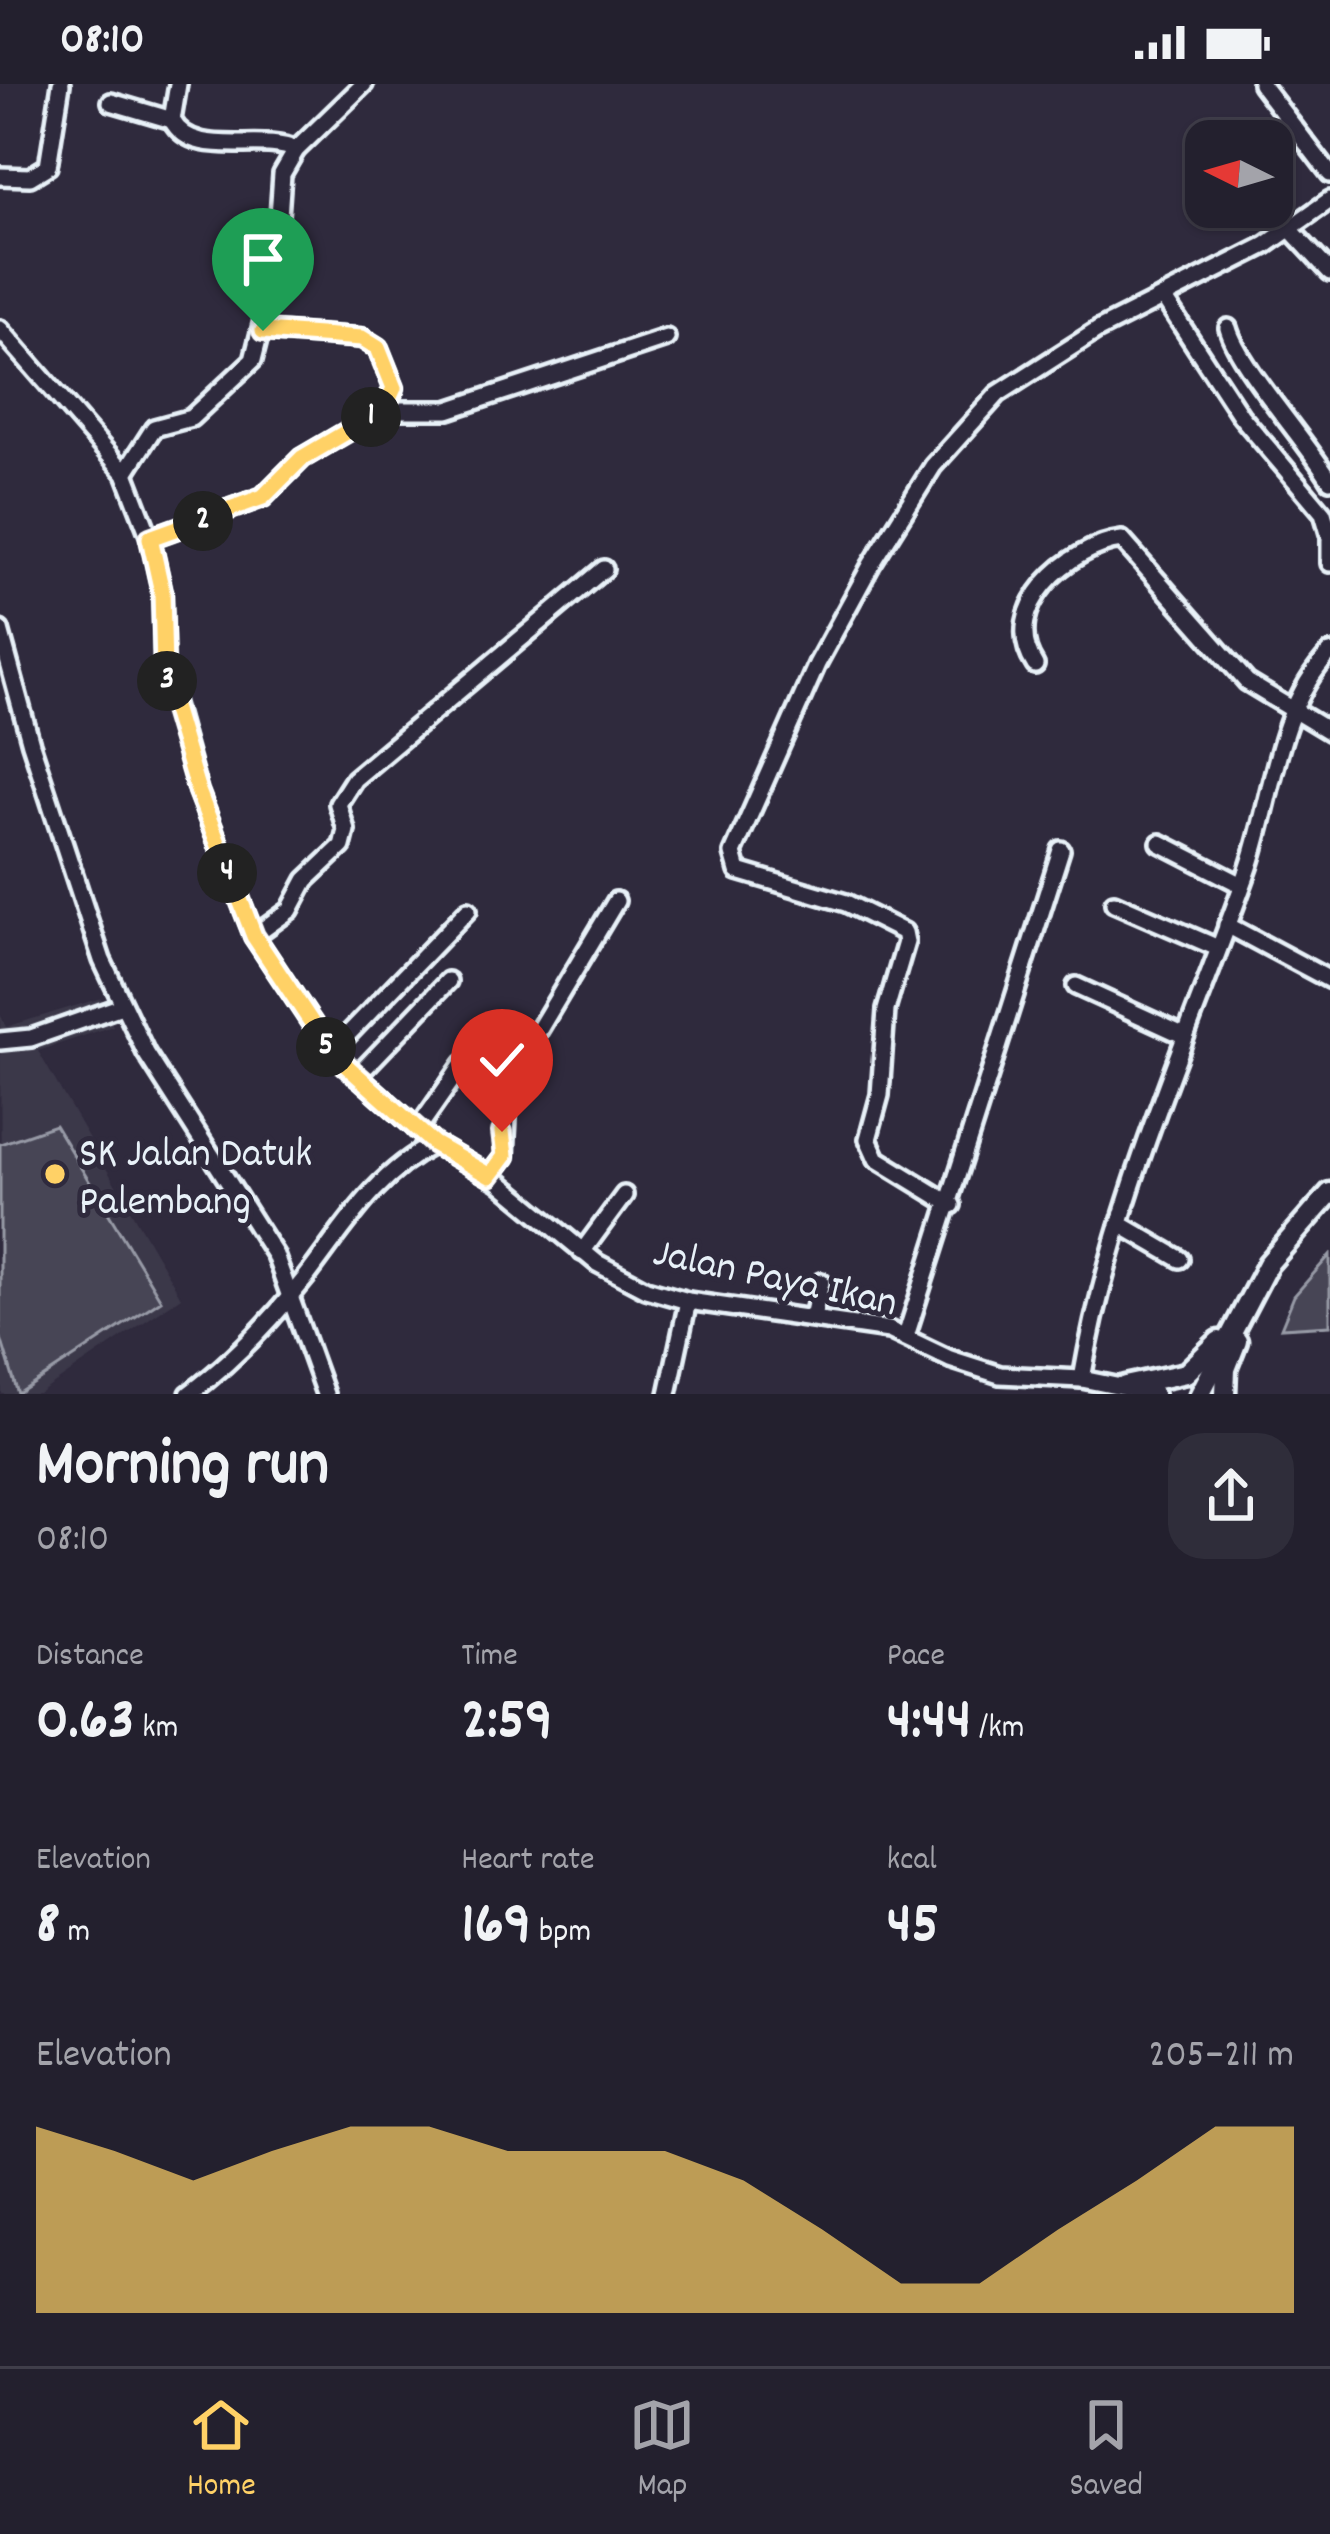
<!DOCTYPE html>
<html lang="en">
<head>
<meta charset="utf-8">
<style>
  body { margin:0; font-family:Dekko,sans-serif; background:#2f2d3a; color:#f1f3f6; height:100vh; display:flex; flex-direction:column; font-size:45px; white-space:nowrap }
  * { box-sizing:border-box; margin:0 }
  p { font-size:39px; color:#a3a3aa }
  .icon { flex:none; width:66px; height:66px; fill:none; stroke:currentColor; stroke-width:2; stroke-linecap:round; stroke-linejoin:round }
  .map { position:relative; height:1310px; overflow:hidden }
  .panel { display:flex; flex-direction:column; background:#23202e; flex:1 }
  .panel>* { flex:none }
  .needle { width:78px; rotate:275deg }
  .fabs { position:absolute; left:1185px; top:36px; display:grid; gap:24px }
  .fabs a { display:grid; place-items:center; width:108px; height:108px; border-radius:24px; background:#23202e; box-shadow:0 3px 9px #0004,0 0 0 3px #403e4a; font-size:60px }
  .pin { position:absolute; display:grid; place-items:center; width:102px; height:102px; color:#fff; margin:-123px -51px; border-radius:50% 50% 50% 0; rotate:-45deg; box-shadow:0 0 12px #0007 }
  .pin .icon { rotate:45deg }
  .km { position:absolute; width:60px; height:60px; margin:-30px; border-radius:50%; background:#222; color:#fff; font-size:33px; line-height:60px; text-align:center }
  .round { display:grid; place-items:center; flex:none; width:126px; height:126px; border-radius:36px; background:#2f2d3a }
  .overview { display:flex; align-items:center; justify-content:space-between; height:204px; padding:0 36px }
  h1 { font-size:66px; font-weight:800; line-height:90px }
  .figures { display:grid; grid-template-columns:repeat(3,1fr); gap:18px; height:204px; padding:12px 36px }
  .figures div { display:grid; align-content:center }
  .figures b { font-size:60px; font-weight:800 }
  .figures small { font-size:33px; font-weight:400 }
  .figures p { font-size:33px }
  .chart { height:336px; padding:24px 36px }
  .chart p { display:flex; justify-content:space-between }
  .chart svg { width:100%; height:216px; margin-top:12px; fill:#ffd166; opacity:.7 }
  .status { display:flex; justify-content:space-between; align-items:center; height:84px; padding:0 60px; background:#23202e; direction:ltr }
  .status svg { height:33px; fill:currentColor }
  .menu { display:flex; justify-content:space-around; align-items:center; height:168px; border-top:3px solid #403e4a; background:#23202e; font-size:33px; color:#a3a3aa }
  .menu a { display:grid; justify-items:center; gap:6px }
  .menu .on { color:#ffd166 }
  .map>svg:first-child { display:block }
</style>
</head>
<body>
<div class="status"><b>08:10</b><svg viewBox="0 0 49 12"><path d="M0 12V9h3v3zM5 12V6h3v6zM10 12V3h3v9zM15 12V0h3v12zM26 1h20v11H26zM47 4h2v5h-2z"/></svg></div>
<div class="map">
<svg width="1330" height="1310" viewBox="0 0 1330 1310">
  <rect width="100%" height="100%" fill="#2f2a3d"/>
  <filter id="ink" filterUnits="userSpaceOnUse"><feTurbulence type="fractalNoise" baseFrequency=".00833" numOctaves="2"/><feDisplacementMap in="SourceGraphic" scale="24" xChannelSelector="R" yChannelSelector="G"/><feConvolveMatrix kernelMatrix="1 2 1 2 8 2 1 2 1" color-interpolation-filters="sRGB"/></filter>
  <g filter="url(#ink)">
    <!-- built -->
    <path fill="#3b3749" d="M101,914L113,942L38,967L181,1213L39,1310H2L0,930L6,943Z"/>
    <!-- green -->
    <g fill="#464455" stroke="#979aa6" stroke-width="3">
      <path d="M55,1041L161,1216L18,1310L0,1251V1060Z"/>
      <path d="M1330,1171V1241L1281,1244L1294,1212Z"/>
    </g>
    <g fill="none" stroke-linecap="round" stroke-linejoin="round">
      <!-- minor casing -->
      <g stroke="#e8f1f8" stroke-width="24">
        <g id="minor">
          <path d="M178,0L172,36C193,77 261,49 296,66"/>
          <path d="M1261,0L1330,90"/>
          <path d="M111,18L172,36"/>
          <path d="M0,92L30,93L48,82L61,0"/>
          <path d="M1289,144L1330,188"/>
          <path d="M1163,213L1241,332L1323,429L1330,453"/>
          <path d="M1228,244C1238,281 1306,356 1330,396"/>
          <path d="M0,245L125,389L150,454L162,508L164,584L198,707L254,852L331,968L434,1060L498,1097L597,1179L646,1205L688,1217L889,1246L950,1275L1000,1291L1082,1295L1155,1310"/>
          <path d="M384,326H448L666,254"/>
          <path d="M125,389L154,344L191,334L253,276L275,189L282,90L296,66L364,0"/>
          <path d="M150,454L263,413L302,374L384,326L394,304L378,264L362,254L263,247"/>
          <path d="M1330,456V479"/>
          <path d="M0,546L31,660L102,876L146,969L275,1171L325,1310"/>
          <path d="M1035,581C998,524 1070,462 1122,456L1247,598L1330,648"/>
          <path d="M1160,759L1242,801"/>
          <path d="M1114,819L1218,864"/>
          <path d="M1227,841L1330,896"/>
          <path d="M254,852L290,826L306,796L342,762L346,746L338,720L354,695L604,485"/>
          <path d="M1076,902L1185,952"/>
          <path d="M0,957L31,954L122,922"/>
          <path d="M331,968L468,826"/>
          <path d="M357,992L448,897"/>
          <path d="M417,1046L463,980"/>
          <path d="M490,1092L505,1072L509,996L616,817"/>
          <path d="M952,1121L877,1075L868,1055L880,1011L886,926L906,858L904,848L846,819L738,787L733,769L817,580L871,481L933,382L998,310L1098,246L1266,161L1330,116"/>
          <path d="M1120,1140L1180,1175"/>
          <path d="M582,1168L624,1111"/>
          <path d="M813,1233L821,1198"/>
          <path d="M906,1252L1061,766"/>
          <path d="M1082,1295C1112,1119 1187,956 1247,789C1273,716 1275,626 1330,569"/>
          <path d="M189,1310C234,1277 272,1236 307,1192C346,1141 376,1090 434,1060"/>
          <path d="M668,1310L688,1217"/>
        </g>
      </g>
      <!-- major casing -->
      <g stroke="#e8f1f8" stroke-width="27">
        <g id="major">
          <path d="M1125,1302L1186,1289L1219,1257"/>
          <path d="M1200,1310L1268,1180L1330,1109"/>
          <path d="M1225,1310L1226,1285L1237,1257"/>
        </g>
      </g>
      <!-- minor -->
      <use href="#minor" stroke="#2f2a3d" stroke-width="15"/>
      <!-- major -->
      <use href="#major" stroke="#2f2a3d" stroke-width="18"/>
    </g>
  </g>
  <g fill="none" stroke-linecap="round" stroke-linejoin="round" filter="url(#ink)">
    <!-- route casing -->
    <g stroke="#fff" stroke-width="24">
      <path id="route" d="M263,247L362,254L378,264L394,304L384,326L302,374L263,413L150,454L162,508L164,584L173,623L198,707L254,852L331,968L434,1060L490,1092L505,1072L502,1048"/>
    </g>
    <!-- route -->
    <use href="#route" stroke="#ffd166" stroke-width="15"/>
  </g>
  <!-- markers -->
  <circle fill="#ffd166" stroke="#2f2a3d" stroke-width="4.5" cx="55" cy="1090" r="12"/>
  <g text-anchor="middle" stroke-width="10" stroke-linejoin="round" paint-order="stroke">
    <!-- poi labels -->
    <g font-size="42" fill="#e8f1f8" stroke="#2f2a3d" text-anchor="start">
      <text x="79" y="1081">SK Jalan Datuk<tspan x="79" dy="48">Palembang</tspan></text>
    </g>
    <!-- street labels -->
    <g font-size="42" fill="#e8f1f8" stroke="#2f2a3d">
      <text transform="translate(776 1190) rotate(12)" y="15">Jalan Paya Ikan</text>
    </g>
  </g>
</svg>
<div class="fabs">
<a><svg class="needle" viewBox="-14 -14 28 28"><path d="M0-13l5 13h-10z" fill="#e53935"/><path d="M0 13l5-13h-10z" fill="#a3a3aa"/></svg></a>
</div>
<div class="pin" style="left:263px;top:247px;background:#1e9e55"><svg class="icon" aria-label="arrive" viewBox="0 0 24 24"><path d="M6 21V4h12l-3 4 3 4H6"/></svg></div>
<div class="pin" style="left:502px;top:1048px;background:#d93025"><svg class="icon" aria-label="check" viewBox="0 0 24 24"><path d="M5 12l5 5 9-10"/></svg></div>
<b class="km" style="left:371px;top:333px">1</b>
<b class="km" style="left:203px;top:437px">2</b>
<b class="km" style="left:167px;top:597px">3</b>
<b class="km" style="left:227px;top:789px">4</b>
<b class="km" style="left:326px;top:963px">5</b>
</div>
<section class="panel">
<div class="overview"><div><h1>Morning run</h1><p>08:10</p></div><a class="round"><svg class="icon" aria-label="share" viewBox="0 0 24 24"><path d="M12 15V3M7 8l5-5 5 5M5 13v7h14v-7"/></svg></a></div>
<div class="figures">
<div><p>Distance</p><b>0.63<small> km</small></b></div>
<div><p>Time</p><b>2:59</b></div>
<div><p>Pace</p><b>4:44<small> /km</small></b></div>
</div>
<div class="figures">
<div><p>Elevation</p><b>8<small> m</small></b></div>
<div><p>Heart rate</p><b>169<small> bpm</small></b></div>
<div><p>kcal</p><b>45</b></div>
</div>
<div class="chart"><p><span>Elevation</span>205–211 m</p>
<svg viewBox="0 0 160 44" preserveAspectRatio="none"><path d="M0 44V6L10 11L20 17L30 11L40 6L50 6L60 11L70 11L80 11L90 17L100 27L110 38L120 38L130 27L140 17L150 6L160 6V44z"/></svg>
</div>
</section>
<nav class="menu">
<a class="on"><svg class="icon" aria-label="home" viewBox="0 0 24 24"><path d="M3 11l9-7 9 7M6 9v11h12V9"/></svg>Home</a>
<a><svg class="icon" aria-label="map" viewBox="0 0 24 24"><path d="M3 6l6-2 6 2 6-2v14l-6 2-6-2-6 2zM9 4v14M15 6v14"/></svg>Map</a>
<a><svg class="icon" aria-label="saved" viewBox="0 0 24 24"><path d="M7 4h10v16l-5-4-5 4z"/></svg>Saved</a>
</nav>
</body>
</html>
